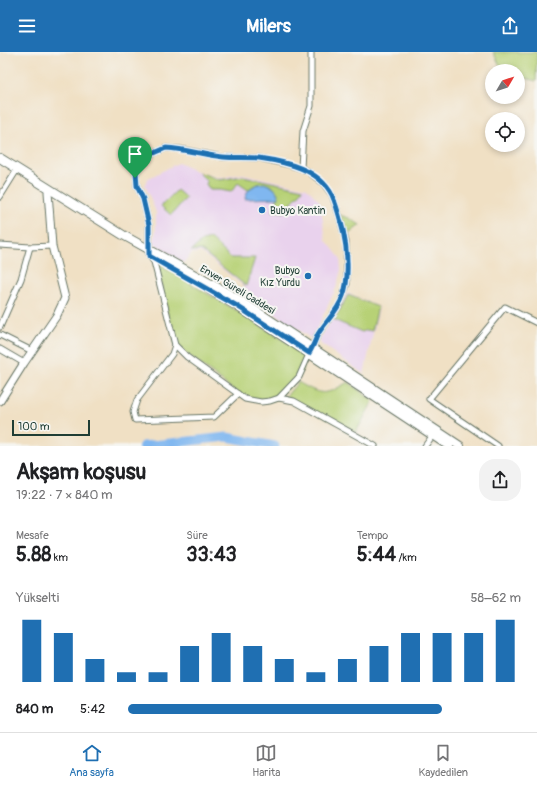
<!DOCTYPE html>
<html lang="tr">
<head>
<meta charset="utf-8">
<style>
  body { margin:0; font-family:Pangolin,sans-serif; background:#f2f2f2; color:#202124; height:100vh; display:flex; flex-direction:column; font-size:15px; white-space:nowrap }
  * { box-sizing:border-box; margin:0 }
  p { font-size:13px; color:#757577 }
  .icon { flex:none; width:22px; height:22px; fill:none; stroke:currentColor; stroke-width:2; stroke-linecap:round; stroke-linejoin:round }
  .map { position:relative; height:394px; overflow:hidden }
  .drawer { display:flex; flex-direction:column; background:#fff; flex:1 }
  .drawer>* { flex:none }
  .needle { width:26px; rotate:51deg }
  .tools { position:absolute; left:485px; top:12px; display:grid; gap:8px }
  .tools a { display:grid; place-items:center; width:40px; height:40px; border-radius:50%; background:#fff; box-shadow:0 2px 6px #0003; font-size:20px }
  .scale { position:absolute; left:12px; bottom:10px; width:78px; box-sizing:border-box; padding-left:4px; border:2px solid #1f3d34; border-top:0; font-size:11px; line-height:14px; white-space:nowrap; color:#1f3d34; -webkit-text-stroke:3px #f6f6f2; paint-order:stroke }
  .pin { position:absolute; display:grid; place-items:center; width:34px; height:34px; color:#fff; margin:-41px -17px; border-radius:50% 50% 50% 0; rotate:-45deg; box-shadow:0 0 4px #0007 }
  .pin .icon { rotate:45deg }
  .round { display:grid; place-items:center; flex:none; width:42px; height:42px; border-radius:16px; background:#f2f2f2 }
  .headline { display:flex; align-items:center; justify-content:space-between; height:68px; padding:0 16px }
  h1 { font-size:22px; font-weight:700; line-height:30px }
  .metrics { display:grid; grid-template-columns:repeat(3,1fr); gap:6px; height:68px; padding:4px 16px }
  .metrics div { display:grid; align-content:center }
  .metrics b { font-size:20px; font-weight:700 }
  .metrics small { font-size:11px; font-weight:400 }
  .metrics p { font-size:11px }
  .chart { height:112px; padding:8px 16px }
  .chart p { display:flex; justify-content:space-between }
  .chart svg { width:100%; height:72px; margin-top:4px; stroke:#1f6fb2; stroke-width:6 }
  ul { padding:0 16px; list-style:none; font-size:13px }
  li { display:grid; grid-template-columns:64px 48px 1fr; align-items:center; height:30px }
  li i { height:10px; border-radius:5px; background:#1f6fb2 }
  header { display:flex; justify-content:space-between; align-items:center; height:52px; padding:0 16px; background:#1f6fb2; color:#fff; font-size:18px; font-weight:700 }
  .tabs { display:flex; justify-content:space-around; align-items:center; height:56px; border-top:1px solid #e0e0e0; background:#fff; font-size:11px; color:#757577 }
  .tabs a { display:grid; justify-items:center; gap:2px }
  .tabs .active { color:#1f6fb2 }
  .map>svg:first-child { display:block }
</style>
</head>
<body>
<header><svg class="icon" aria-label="menu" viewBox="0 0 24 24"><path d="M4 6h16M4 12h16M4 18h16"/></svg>Milers<svg class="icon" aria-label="share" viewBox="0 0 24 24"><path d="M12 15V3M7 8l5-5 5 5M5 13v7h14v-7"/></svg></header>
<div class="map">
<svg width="537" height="394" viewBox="0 0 537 394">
  <rect width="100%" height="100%" fill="#f6f6f2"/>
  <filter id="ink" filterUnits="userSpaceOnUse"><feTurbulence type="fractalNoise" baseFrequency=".025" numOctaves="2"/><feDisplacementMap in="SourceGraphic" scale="8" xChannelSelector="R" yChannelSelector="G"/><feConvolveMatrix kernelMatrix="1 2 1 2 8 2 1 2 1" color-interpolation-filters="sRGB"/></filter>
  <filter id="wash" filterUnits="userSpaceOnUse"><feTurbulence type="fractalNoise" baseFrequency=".012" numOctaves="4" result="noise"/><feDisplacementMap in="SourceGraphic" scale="16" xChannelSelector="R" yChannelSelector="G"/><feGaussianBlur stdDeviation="0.9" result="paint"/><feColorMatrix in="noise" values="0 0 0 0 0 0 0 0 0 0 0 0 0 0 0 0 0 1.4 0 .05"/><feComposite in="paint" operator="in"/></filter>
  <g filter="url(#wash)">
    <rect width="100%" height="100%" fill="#f0e0c4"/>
    <!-- built -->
    <g fill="#e9d2ed">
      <path d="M178,111L200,121L220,126L243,122L307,136L320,150L326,188L340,206L341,218L336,236L312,287L248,244L245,235L201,200L192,201L183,211L154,191L156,178V160L145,133L147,127Z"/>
      <path d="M347,241L379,255L364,322L321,292L320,290V287Z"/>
    </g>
    <!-- green -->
    <g fill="#b7d176" stroke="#6b8755">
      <path d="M493,0H537L536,29L518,24V19H503Z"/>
      <path d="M198,120L220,128L243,124L303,137C298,146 289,151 284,160L272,159L277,151V147L279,146C276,130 259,127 248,138L238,131L231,140L220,138H210L206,132L207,129Z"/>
      <path d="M177,138L186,146L171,163L161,154Z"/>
      <path d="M339,163L349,166L360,173L345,185Z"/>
      <path d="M211,187L231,206H255L246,234L201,198L191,199L202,189Z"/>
      <path d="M156,211L218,248L236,258L308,304L299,325L279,346L270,349L245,347L175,293Z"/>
      <path d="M348,243L378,255L372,279L367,278L362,280L334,268Z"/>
      <path d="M298,330C322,344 325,344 348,330L373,349L356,380L284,347Z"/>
    </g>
    <!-- water -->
    <path fill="#80b7f0" stroke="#507a92" d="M264,131C272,134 277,137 279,146L245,147C246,137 255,132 264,131Z"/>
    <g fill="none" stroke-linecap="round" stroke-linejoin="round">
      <!-- river -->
      <path stroke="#80b7f0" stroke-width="9" d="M143,394L227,385L275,394"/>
    </g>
  </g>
  <g filter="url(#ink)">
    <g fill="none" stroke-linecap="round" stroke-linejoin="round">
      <!-- street casing -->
      <g stroke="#687666" stroke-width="7">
        <g id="street">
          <path d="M166,96L180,97L222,105L259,106L286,112L306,118L323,131L332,143L339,163L346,190L347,232L343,244L340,252L318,282L299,325L279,346L270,349L261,350L245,347L187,305L175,293L154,210L149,203V173L143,147L137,134L136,120L140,113L152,102Z"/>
          <path d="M301,116L303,79L311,54V0"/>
          <path d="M0,145L15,121"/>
          <path d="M0,193L30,195L52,194"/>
          <path d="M0,275L21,227L30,195"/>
          <path d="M0,283L32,299"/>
          <path d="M175,293L172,302L137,348L133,360L135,368L214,365L238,342"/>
          <path d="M0,297L24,311"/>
          <path d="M279,346L294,349L375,394"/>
          <path d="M425,394L433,383"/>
          <path d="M498,394L429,347L505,255L537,271"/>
        </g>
      </g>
      <!-- secondary casing -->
      <g stroke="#687666" stroke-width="9">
        <path id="secondary" d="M0,349L24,311L57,263L65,246L52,194L48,140"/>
      </g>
      <!-- primary casing -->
      <g stroke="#687666" stroke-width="10">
        <g id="primary">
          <path d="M0,106L123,183L240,248L460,394"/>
          <path d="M210,238L237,254L449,394"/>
        </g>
      </g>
      <!-- street -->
      <use href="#street" stroke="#fff" stroke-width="5"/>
      <!-- secondary -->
      <use href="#secondary" stroke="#fff" stroke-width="7"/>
      <!-- primary -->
      <use href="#primary" stroke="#fff" stroke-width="8"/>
    </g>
  </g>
  <g fill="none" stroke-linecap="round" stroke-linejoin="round" filter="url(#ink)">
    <!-- route casing -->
    <g stroke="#fff" stroke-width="8">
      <path id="route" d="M166,96C186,97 204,103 223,105C235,106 247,105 259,106C286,110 319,117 332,143C337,154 340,167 343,178C347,196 350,226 343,244C338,259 326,269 318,282C315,288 313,295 309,301L237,254L149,204V173L143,147L137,134L136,120L140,113L152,102Z"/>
    </g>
    <!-- route -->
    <use href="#route" stroke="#1f6fb2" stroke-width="5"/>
  </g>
  <!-- markers -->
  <g fill="#1f6fb2" stroke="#f6f6f2" stroke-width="1.5">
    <circle cx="262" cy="158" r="4"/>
    <circle cx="308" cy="224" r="4"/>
  </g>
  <g text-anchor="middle" stroke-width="4" stroke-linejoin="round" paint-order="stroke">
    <!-- poi labels -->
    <g font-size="10" fill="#1f3d34" stroke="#f6f6f2" text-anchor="start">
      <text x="270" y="162">Bubyo Kantin</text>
      <text x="300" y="222" text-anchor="end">Bubyo<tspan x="300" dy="12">Kız Yurdu</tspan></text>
    </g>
    <!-- street labels -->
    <g font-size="10" fill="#1f3d34" stroke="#f6f6f2">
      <text transform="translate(238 237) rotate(31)" y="4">Enver Güreli Caddesi</text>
    </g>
  </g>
</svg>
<div class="tools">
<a><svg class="needle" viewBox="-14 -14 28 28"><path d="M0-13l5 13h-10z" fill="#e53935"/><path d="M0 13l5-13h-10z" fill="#757577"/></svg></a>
<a><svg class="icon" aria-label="locate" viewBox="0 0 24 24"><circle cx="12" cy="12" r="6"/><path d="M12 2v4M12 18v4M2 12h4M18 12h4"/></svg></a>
</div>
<div class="scale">100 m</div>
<div class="pin" style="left:135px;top:126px;background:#1e9e55"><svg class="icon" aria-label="arrive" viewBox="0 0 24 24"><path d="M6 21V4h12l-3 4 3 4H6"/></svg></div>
</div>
<section class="drawer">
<div class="headline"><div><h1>Akşam koşusu</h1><p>19:22 · 7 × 840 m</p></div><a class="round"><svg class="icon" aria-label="share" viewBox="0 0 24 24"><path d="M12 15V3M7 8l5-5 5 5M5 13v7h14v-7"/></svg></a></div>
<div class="metrics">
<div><p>Mesafe</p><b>5.88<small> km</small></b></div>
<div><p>Süre</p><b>33:43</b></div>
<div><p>Tempo</p><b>5:44<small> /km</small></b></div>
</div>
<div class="chart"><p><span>Yükselti</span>58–62 m</p>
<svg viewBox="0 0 160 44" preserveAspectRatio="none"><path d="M5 44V6M15 44V14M25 44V30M35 44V38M45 44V38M55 44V22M65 44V14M75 44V22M85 44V30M95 44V38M105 44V30M115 44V22M125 44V14M135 44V14M145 44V14M155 44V6"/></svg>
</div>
<ul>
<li><b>840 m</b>5:42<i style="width:80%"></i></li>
</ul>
</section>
<nav class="tabs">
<a class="active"><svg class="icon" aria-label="home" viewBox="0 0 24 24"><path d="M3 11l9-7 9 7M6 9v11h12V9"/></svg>Ana sayfa</a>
<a><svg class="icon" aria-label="map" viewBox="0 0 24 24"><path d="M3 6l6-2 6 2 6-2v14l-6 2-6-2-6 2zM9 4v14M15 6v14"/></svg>Harita</a>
<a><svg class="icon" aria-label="saved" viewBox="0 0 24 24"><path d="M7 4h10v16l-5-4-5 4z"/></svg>Kaydedilen</a>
</nav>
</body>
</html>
